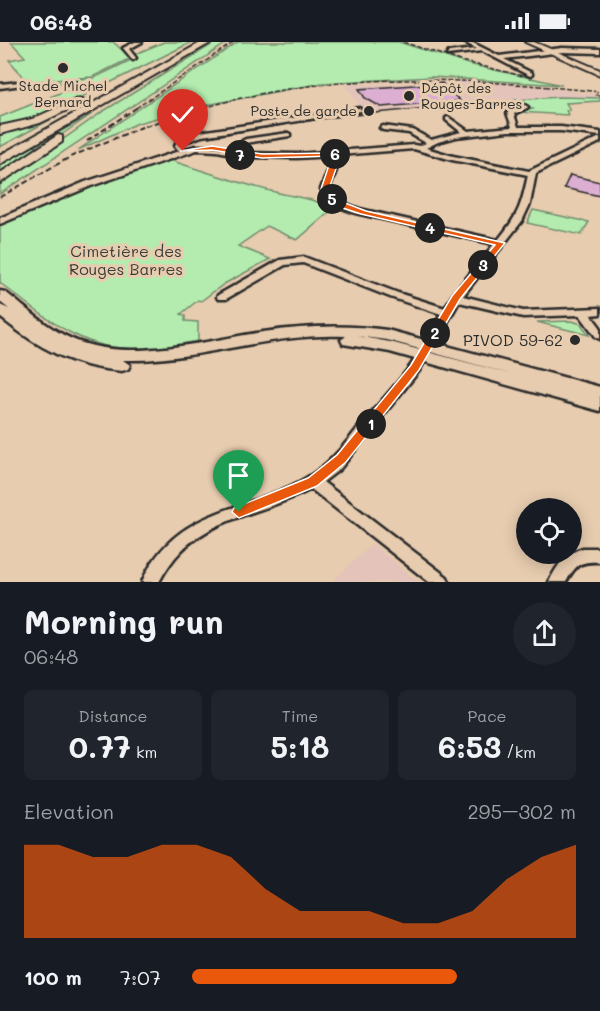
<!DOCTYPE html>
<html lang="en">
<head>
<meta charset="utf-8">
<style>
  body { margin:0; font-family:Mali,sans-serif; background:#20242c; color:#f1f3f6; height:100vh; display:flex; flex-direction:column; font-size:22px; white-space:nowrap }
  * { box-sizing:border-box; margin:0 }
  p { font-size:20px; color:#9ea1a6 }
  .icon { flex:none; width:33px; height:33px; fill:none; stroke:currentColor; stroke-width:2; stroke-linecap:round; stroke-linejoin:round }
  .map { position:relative; height:540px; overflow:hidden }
  .panel { display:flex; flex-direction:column; background:#171b24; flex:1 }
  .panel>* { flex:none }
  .tools { position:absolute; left:516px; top:456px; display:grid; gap:12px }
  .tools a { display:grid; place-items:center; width:66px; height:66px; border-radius:50%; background:#171b24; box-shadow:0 3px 15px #0003; font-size:30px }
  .pin { position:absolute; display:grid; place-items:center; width:51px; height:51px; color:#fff; margin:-62px -26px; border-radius:50% 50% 50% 0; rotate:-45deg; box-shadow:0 0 6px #0007 }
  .pin .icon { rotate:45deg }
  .km { position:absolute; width:30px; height:30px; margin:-15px; border-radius:50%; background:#222; color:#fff; font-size:16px; line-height:30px; text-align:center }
  .round { display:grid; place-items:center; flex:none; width:63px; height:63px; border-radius:32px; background:#20242c }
  .head { display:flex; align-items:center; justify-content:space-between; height:102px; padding:0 24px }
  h1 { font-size:33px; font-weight:800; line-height:45px }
  .stats { display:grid; grid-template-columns:repeat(3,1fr); gap:9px; height:102px; padding:6px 24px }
  .stats div { display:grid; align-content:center; border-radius:9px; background:#20242c; text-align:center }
  .stats b { font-size:30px; font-weight:800 }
  .stats small { font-size:16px; font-weight:400 }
  .stats p { font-size:16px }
  .chart { height:168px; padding:12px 24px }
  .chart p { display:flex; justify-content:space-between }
  .chart svg { width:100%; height:108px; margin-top:6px; fill:#ea580c; opacity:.7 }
  ul { padding:0 24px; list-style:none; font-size:20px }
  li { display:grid; grid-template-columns:96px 72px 1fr; align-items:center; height:45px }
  li i { height:15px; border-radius:8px; background:#ea580c }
  .status { display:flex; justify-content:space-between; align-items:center; height:42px; padding:0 30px; background:#171b24; direction:ltr }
  .status svg { height:16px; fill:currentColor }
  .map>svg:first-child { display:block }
</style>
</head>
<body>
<div class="status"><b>06:48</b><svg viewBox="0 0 49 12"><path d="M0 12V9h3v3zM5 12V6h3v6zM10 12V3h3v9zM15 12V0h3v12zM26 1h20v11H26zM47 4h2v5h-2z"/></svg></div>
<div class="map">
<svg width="600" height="540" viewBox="0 0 600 540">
  <rect width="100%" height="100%" fill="#e7ccaf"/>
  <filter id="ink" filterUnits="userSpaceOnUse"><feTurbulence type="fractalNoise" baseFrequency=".0167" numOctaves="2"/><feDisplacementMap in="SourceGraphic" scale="12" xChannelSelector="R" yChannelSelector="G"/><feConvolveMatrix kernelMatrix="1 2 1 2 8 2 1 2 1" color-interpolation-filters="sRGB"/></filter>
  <g filter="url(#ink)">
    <!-- built -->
    <g fill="#e3c3ba">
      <path d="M466,39L547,46L600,53V56H544L444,65L336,75L228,92L226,89L363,69L346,43Z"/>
      <path d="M372,502L401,526L419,540H332Z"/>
    </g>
    <!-- green -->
    <g fill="#b4ecaf" stroke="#708c6d" stroke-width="1.5">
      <path d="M11,0H113L131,16L92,35L28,40L9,18L25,15Z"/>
      <path d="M164,0H192L55,68L0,86V75L70,47L55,38L94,36L135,16V12Z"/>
      <path d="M216,0H228L0,152V142L102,70Z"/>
      <path d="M238,0H399L468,22L562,43L432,35L322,41L201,64L138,81L78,108Z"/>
      <path d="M559,55L600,56V59L566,61L570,68H566L568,73L518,70L533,67L515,58Z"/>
      <path d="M92,72L0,134V123Z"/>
      <path d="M55,75L0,105V90Z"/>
      <path d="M167,117C202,129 236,140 271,149C292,155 315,156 333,167L297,198L267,184L238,204L270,217L224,242L201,259L198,258L181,272L185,274V279L198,280V299C180,302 161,306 143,307C83,311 45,275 0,241V183L89,145Z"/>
      <path d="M533,168L589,180L581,193L527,181Z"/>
      <path d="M572,279L581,282L589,293L537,280Z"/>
    </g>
    <!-- building -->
    <g fill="#dbaed2" stroke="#2b2b2b" stroke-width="1.5">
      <path d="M442,41L460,59L381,65L365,56L359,47Z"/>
      <path d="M570,133L600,140V154L564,146Z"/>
    </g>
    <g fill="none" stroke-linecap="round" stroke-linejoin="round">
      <!-- minor casing -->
      <g stroke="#2b2b2b" stroke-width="5">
        <g id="minor">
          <path d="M135,0H142L129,7L136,16L133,18L123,6Z"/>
          <path d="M464,0H471L499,14L562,6L600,7V11L562,10L504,17L532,31V33L530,34L482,9L447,13L449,10L477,7Z"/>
          <path d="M20,40L23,42L22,43L0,46V42Z"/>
          <path d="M525,63L528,65L527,66L514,72L518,85H561L600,90V94L561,89H508L456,95L438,100L426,106L453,114L529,129L598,96L600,95V100L536,131L530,162L522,179L463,254L523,269L600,266V272L591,273L600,285V297L596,295L580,273L523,275L459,260L419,329L340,427L323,440L447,535L449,540H429L311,447C269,470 215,474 181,509C172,518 165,529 159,540H142C177,460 253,472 314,431C333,418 347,400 361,382C378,363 396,344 411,323C422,307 431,289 441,272L390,255L303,221L285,223L226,257H218L217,255L218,253L280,218L304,215L398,251L445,266L452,254L494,202L355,171L331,162L321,147L332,118V114L297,116L248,115L217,109L197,108L91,144L0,182V176L85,140L179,109L175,104L177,98L200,90L359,66L362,68L361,69L202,94L183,101V104L185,107L196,104L217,105L248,111L297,112L414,103L419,104L426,101L409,91L383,88L380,86L383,84L413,88L431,98L461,90L446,78V76L448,75L468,89L512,85L507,71ZM414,107L452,118L528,133C521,165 519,172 498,198L360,167L337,158L329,147L340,118L339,113Z"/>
          <path d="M288,91L290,92V94L246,101L242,99L246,97Z"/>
          <path d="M583,506H600V520C579,519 576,523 566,540H549C557,523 566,511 583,506Z"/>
        </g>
      </g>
      <!-- tertiary casing -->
      <g stroke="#2b2b2b" stroke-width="4">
        <path id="tertiary" d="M525,0H534L600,28V33Z"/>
      </g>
      <!-- secondary casing -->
      <g stroke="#2b2b2b" stroke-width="5">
        <path id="secondary" d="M0,249L5,250C30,269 54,293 86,302C138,318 210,298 263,290C305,284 345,282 387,288L600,345V369L390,310L343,302L341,298L346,294C271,290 198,320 123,318L130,323L128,327L122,329C73,325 38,306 0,275V263L9,267L0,260ZM356,294L387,298L514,333L390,300Z"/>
      </g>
      <!-- trunk casing -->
      <g stroke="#2b2b2b" stroke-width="4">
        <g id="trunk">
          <path d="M202,0H212L0,122V113Z"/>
          <path d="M77,57L86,59L40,81L0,92V84L32,77Z"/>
          <path d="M58,93L62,94V100L0,141V131Z"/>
        </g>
      </g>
      <!-- minor -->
      <use href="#minor" fill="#e7ccaf" fill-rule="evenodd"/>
      <!-- tertiary -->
      <use href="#tertiary" fill="#e7ccaf" fill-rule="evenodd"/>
      <!-- secondary -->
      <use href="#secondary" fill="#e7ccaf" fill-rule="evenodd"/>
      <!-- trunk -->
      <use href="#trunk" fill="#e7ccaf" fill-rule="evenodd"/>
      <!-- tram -->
      <g stroke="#2b2b2b" stroke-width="1.5">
        <path d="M596,53H600"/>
        <path d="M208,95L325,76L467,62"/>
      </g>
      <!-- rail-far1 -->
      <g stroke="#2b2b2b" stroke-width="1.5" stroke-dasharray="5 2" stroke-linecap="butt">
        <path d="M403,0L461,19L523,34"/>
        <path d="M136,66L234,0"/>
        <path d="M204,66C331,27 470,36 600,50"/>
      </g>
      <!-- rail -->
      <g stroke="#2b2b2b" stroke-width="2" stroke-dasharray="6 3" stroke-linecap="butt">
        <path d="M87,99L139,64"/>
        <path d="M0,155L70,115L142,85L209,64"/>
      </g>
    </g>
  </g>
  <!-- route -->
  <path fill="#ea580c" stroke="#fff" stroke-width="1.5" d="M212,104L262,112L337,111L339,118L329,147L340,159L366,169L505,201L460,257L419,328L346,420L317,444L239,476L232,470L234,466L308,436L337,413L411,323L452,254L495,203L361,172L334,163L321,147L332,114L262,116L212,108L180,109Z"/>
  <!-- markers -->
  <g fill="#2b2b2b" stroke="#e7ccaf" stroke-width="2">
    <circle cx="63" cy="26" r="6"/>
    <circle cx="409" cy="54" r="6"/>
    <circle cx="369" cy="69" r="6"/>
    <circle cx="575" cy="298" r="6"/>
  </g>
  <g text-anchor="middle" stroke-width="6" stroke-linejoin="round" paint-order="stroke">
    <!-- far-poi labels -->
    <g font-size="14" fill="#2b2b2b" stroke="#e7ccaf">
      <text x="63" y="49">Stade Michel<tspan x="63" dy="16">Bernard</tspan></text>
      <text x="421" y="51" text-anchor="start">Dépôt des<tspan x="421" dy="16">Rouges-Barres</tspan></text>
      <text x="357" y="74" text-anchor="end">Poste de garde</text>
    </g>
    <!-- park labels -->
    <g font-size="16" fill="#393e38" stroke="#e7ccaf">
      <text x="126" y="215">Cimetière des<tspan x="126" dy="18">Rouges Barres</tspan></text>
    </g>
    <!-- poi labels -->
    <g font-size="16" fill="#2b2b2b" stroke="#e7ccaf" text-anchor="end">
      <text x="563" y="304">PIVOD 59-62</text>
    </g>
  </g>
</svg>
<div class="tools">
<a><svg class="icon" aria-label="locate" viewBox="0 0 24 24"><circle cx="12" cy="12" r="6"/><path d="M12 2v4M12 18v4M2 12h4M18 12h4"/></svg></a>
</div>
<div class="pin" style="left:239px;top:470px;background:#1e9e55"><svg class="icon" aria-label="arrive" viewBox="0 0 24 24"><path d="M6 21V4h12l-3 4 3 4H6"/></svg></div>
<div class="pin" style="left:183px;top:109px;background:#d93025"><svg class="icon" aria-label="check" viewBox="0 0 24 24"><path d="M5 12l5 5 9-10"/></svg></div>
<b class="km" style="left:371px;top:382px">1</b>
<b class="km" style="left:435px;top:291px">2</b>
<b class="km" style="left:483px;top:223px">3</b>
<b class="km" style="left:430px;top:186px">4</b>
<b class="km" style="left:332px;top:157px">5</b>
<b class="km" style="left:335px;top:112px">6</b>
<b class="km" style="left:240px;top:113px">7</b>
</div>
<section class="panel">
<div class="head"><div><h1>Morning run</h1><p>06:48</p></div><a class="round"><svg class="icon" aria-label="share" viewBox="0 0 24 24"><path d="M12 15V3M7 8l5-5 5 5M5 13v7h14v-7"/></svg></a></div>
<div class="stats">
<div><p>Distance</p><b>0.77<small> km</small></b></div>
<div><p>Time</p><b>5:18</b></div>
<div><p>Pace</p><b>6:53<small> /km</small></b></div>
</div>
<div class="chart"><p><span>Elevation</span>295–302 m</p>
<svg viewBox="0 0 160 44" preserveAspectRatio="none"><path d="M0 44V6L10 6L20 11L30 11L40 6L50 6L60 11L70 24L80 33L90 33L100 33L110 38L120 38L130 33L140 20L150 11L160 6V44z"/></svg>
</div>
<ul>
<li><b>100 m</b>7:07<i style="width:69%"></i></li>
</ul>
</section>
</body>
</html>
